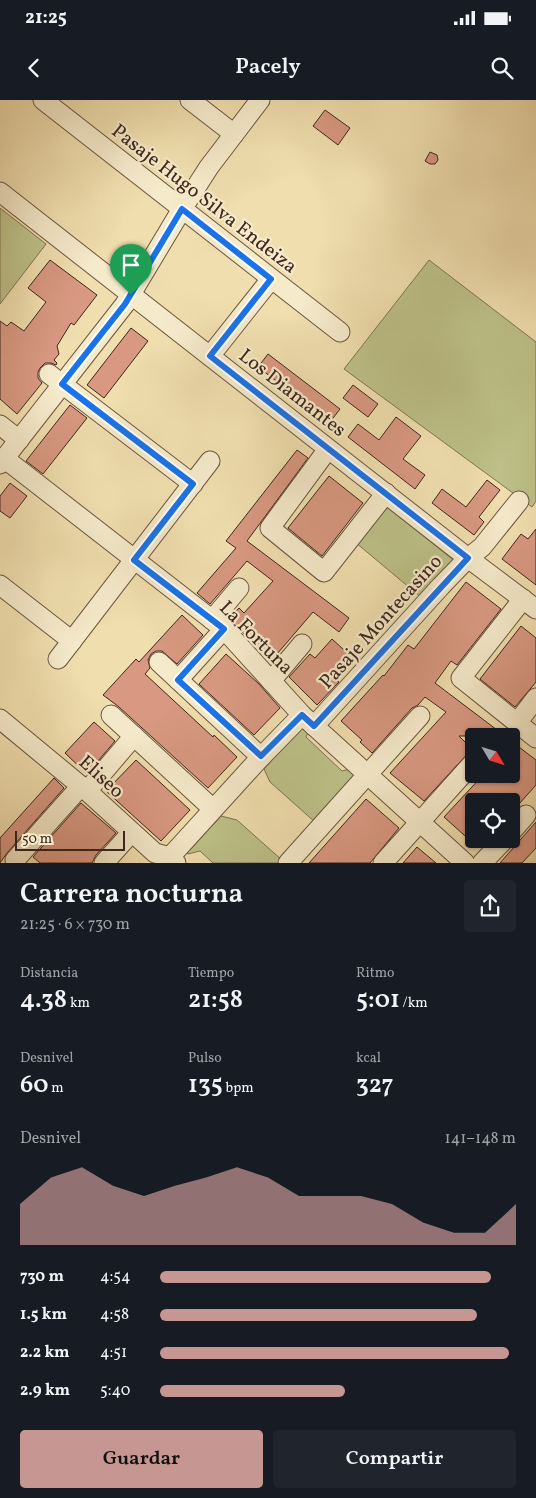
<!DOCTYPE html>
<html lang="es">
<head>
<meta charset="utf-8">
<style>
  body { margin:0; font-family:Vollkorn,serif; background:#20242c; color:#f1f3f6; height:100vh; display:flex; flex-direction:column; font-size:19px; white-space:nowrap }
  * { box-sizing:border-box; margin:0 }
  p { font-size:16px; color:#9ea1a6 }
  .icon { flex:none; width:28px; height:28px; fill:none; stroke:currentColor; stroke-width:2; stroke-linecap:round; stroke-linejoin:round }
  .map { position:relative; height:763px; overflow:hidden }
  .drawer { display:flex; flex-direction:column; background:#171b24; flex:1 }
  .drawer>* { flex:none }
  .needle { width:32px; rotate:128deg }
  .controls { position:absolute; left:465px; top:628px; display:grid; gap:10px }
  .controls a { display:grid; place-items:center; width:55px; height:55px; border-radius:5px; background:#171b24; box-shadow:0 1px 4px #0004; font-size:25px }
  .scale { position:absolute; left:15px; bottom:12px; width:110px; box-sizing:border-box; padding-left:5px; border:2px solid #3f271c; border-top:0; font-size:14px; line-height:18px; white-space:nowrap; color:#3f271c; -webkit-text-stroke:4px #f5eaca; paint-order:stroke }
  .pin { position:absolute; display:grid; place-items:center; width:42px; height:42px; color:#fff; margin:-51px -21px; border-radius:50% 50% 50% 0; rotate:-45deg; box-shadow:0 0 5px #0007 }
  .pin .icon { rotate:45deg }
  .round { display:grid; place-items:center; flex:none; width:52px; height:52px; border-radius:5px; background:#20242c }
  .overview { display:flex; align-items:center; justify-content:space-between; height:85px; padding:0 20px }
  h1 { font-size:28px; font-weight:600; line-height:38px }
  .stats { display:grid; grid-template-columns:repeat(3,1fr); gap:8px; height:85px; padding:5px 20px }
  .stats div { display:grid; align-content:center }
  .stats b { font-size:25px; font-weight:600 }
  .stats small { font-size:14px; font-weight:400 }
  .stats p { font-size:14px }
  .chart { height:140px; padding:10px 20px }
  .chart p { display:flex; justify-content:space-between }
  .chart svg { width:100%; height:90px; margin-top:5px; fill:#c59692; opacity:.7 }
  .primary-button { display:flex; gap:10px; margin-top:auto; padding:10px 20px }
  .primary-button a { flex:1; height:58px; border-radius:5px; background:#c59692; color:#111; font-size:20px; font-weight:600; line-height:58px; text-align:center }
  .primary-button a+a { background:#20242c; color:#f1f3f6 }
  ul { padding:0 20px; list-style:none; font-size:16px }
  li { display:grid; grid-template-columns:80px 60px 1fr; align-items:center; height:38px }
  li i { height:12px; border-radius:6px; background:#c59692 }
  .status { display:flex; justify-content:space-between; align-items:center; height:35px; padding:0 25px; background:#171b24; direction:ltr }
  .status svg { height:14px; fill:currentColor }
  header { display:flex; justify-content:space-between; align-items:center; height:65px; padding:0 20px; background:#171b24; font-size:22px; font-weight:600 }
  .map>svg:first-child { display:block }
</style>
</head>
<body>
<div class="status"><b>21:25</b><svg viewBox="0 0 49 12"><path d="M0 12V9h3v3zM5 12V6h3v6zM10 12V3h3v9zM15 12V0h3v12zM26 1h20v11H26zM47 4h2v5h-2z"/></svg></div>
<header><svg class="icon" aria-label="back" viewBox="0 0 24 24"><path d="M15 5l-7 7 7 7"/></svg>Pacely<svg class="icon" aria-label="search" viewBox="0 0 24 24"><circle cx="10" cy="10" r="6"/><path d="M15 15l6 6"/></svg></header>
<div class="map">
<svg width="536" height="763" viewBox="0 0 536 763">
  <rect width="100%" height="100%" fill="#f0deae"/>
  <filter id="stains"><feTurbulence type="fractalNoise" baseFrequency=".004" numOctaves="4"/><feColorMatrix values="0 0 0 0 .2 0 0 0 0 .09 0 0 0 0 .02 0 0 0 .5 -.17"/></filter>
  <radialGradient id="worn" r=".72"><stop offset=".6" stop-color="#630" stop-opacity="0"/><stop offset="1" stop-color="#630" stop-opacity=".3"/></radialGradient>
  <!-- green -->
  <g fill="#bdc088" stroke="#7e7452">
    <path d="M0,108L46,144L0,204Z"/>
    <path d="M429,160L536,242V401L532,407L344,269Z"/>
    <path d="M383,404L456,462L423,499L355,442Z"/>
    <path d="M303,625H312L306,637L342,671L358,667L363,672L316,723L270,682L264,669Z"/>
    <path d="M221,716L237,720L283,761L281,763H213L200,751L188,754L187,753Z"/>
  </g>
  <!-- building -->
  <g fill="#d89881" stroke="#3f271c">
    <path d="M325,10L350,28L338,45L313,26Z"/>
    <path d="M430,52L437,55L438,60L435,64H430L425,61Z"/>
    <path d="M50,160L97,195L74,225L71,223L57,246L59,254L54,260L57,263L56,265L51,263H45L40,268L38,272V278L42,283L17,314L0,299V221L7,226L11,222L24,231L46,202L28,188Z"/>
    <path d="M131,228L148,241L104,298L87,285Z"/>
    <path d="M268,254L340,309L330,322L258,267Z"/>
    <path d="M353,285L378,304L368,317L343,298Z"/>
    <path d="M70,305L87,318L43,374L26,361Z"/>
    <path d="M396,317L421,336L403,359L425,375L415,389L348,337L358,324L379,340Z"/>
    <path d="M297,350L308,358L247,441L349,518L339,532L313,512L271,561L229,519L239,508L244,513L273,481L247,461L210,504L197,493L236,448L226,441Z"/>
    <path d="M329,376L363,403L322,456L288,428Z"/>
    <path d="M487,380L500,390L479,417L484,422L474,435L432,403L442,389L466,407Z"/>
    <path d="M10,383L27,396L10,418L0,411V396Z"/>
    <path d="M536,429V485L502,459L521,434L528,439Z"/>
    <path d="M466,482L501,509L457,565L451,561L435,583L505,636H459L472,649L424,701L390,673L446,612L425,597L418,605L412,608L372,653L360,642L362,640L341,621L383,575L384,576L408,545L414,549Z"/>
    <path d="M182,515L203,535L177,564L162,551H156L151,554L148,560L150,568L145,574L213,637L214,635L237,657L208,688L119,607L103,595L136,559L139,562Z"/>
    <path d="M521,526L536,538V582L515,607L480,579Z"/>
    <path d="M332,539L355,560L336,580L339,582L317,605L289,577L310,554L315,558Z"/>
    <path d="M226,554L259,584L280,608L254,635L199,584Z"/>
    <path d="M94,622L115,641L87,674L65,653Z"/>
    <path d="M511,641L536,660V685L511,713V701H474V744L444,717L484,674H511Z"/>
    <path d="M136,660L190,710L161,741L106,691Z"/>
    <path d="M54,678L64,688L7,753L0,763V738Z"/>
    <path d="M366,699L399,728L370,763H309Z"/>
    <path d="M81,703L116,733L96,755L92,763H40L33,757Z"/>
    <path d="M536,722V748L522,763H500Z"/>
    <path d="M417,747L436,763H403Z"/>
  </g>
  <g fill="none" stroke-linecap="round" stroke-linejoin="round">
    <!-- minor casing -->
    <g stroke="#6b5540" stroke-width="21">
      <g id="minor">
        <path d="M43,0L340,232"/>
        <path d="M190,0L234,34"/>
        <path d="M0,92L468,458L536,509"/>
        <path d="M210,256L271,179"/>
        <path d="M49,274L193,384"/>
        <path d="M0,325L19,340"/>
        <path d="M328,349L270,428L324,472L386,393"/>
        <path d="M4,358L224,529L302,615L465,763"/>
        <path d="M0,364L125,204L182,109L209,67L260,0"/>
        <path d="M0,485L72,541"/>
        <path d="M523,499L461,578L536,638"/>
        <path d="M212,520L239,488"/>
        <path d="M58,559L210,361"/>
        <path d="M159,562L261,657"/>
        <path d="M178,580L224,529"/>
        <path d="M271,581L302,544"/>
        <path d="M111,615L213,709"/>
        <path d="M0,619L87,691L155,753L170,757L176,763"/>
        <path d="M517,623L536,598"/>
        <path d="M314,626L441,486L468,458L482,447L519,401"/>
        <path d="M87,691L134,636"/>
        <path d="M511,732L526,715"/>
        <path d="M170,757L261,657L302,615"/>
        <path d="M15,760L81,686"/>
        <path d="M104,763L131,733"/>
        <path d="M288,763L420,616"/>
        <path d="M383,763L472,664"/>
        <path d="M482,763L505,739"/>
      </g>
    </g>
    <!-- minor -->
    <use href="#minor" stroke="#f5eaca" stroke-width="19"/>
  </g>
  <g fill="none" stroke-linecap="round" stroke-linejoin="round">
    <!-- route casing -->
    <g stroke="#fff" stroke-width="10">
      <path id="route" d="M182,109L271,179L210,256L468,458L314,626L302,615L261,656L178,580L224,529L134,460L193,384L62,284L125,204Z"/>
    </g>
    <!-- route -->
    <use href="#route" stroke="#1a73e8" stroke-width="6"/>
  </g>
  <g text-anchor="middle" stroke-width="4.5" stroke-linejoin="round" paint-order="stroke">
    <!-- street labels -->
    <g font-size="20" fill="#3f271c" stroke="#f5eaca">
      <text transform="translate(205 98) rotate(38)" y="7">Pasaje Hugo Silva Endeiza</text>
      <text transform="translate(293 292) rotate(38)" y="7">Los Diamantes</text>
      <text transform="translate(380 521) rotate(-48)" y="7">Pasaje Montecasino</text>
      <text transform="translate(257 537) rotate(45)" y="7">La Fortuna</text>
      <text transform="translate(102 676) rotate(42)" y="7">Eliseo</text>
    </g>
  </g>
  <rect width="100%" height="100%" filter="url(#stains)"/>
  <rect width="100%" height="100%" fill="url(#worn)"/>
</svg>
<div class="controls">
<a><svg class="needle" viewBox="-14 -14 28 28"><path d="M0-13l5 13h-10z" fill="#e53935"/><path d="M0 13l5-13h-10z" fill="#9ea1a6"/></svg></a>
<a><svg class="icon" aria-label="locate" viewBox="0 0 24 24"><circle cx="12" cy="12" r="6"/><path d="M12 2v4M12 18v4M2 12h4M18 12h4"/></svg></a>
</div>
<div class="scale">50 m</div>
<div class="pin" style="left:131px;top:195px;background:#1e9e55"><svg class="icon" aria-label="arrive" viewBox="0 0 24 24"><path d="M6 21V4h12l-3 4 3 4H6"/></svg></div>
</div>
<section class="drawer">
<div class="overview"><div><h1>Carrera nocturna</h1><p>21:25 · 6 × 730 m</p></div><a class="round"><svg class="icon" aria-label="share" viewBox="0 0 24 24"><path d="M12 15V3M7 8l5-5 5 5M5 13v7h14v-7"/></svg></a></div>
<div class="stats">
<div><p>Distancia</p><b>4.38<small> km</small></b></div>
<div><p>Tiempo</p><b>21:58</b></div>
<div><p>Ritmo</p><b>5:01<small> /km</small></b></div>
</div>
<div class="stats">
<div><p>Desnivel</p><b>60<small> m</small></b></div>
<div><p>Pulso</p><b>135<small> bpm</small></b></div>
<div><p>kcal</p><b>327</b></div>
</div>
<div class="chart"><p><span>Desnivel</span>141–148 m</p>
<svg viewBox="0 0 160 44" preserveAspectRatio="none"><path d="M0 44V24L10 11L20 6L30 15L40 20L50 15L60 11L70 6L80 11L90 20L100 20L110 20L120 24L130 33L140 38L150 38L160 24V44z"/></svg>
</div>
<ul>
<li><b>730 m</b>4:54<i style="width:93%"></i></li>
<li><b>1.5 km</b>4:58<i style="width:89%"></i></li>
<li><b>2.2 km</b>4:51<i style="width:98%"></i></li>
<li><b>2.9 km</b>5:40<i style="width:52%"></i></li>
</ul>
<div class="primary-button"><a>Guardar</a><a>Compartir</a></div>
</section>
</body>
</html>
